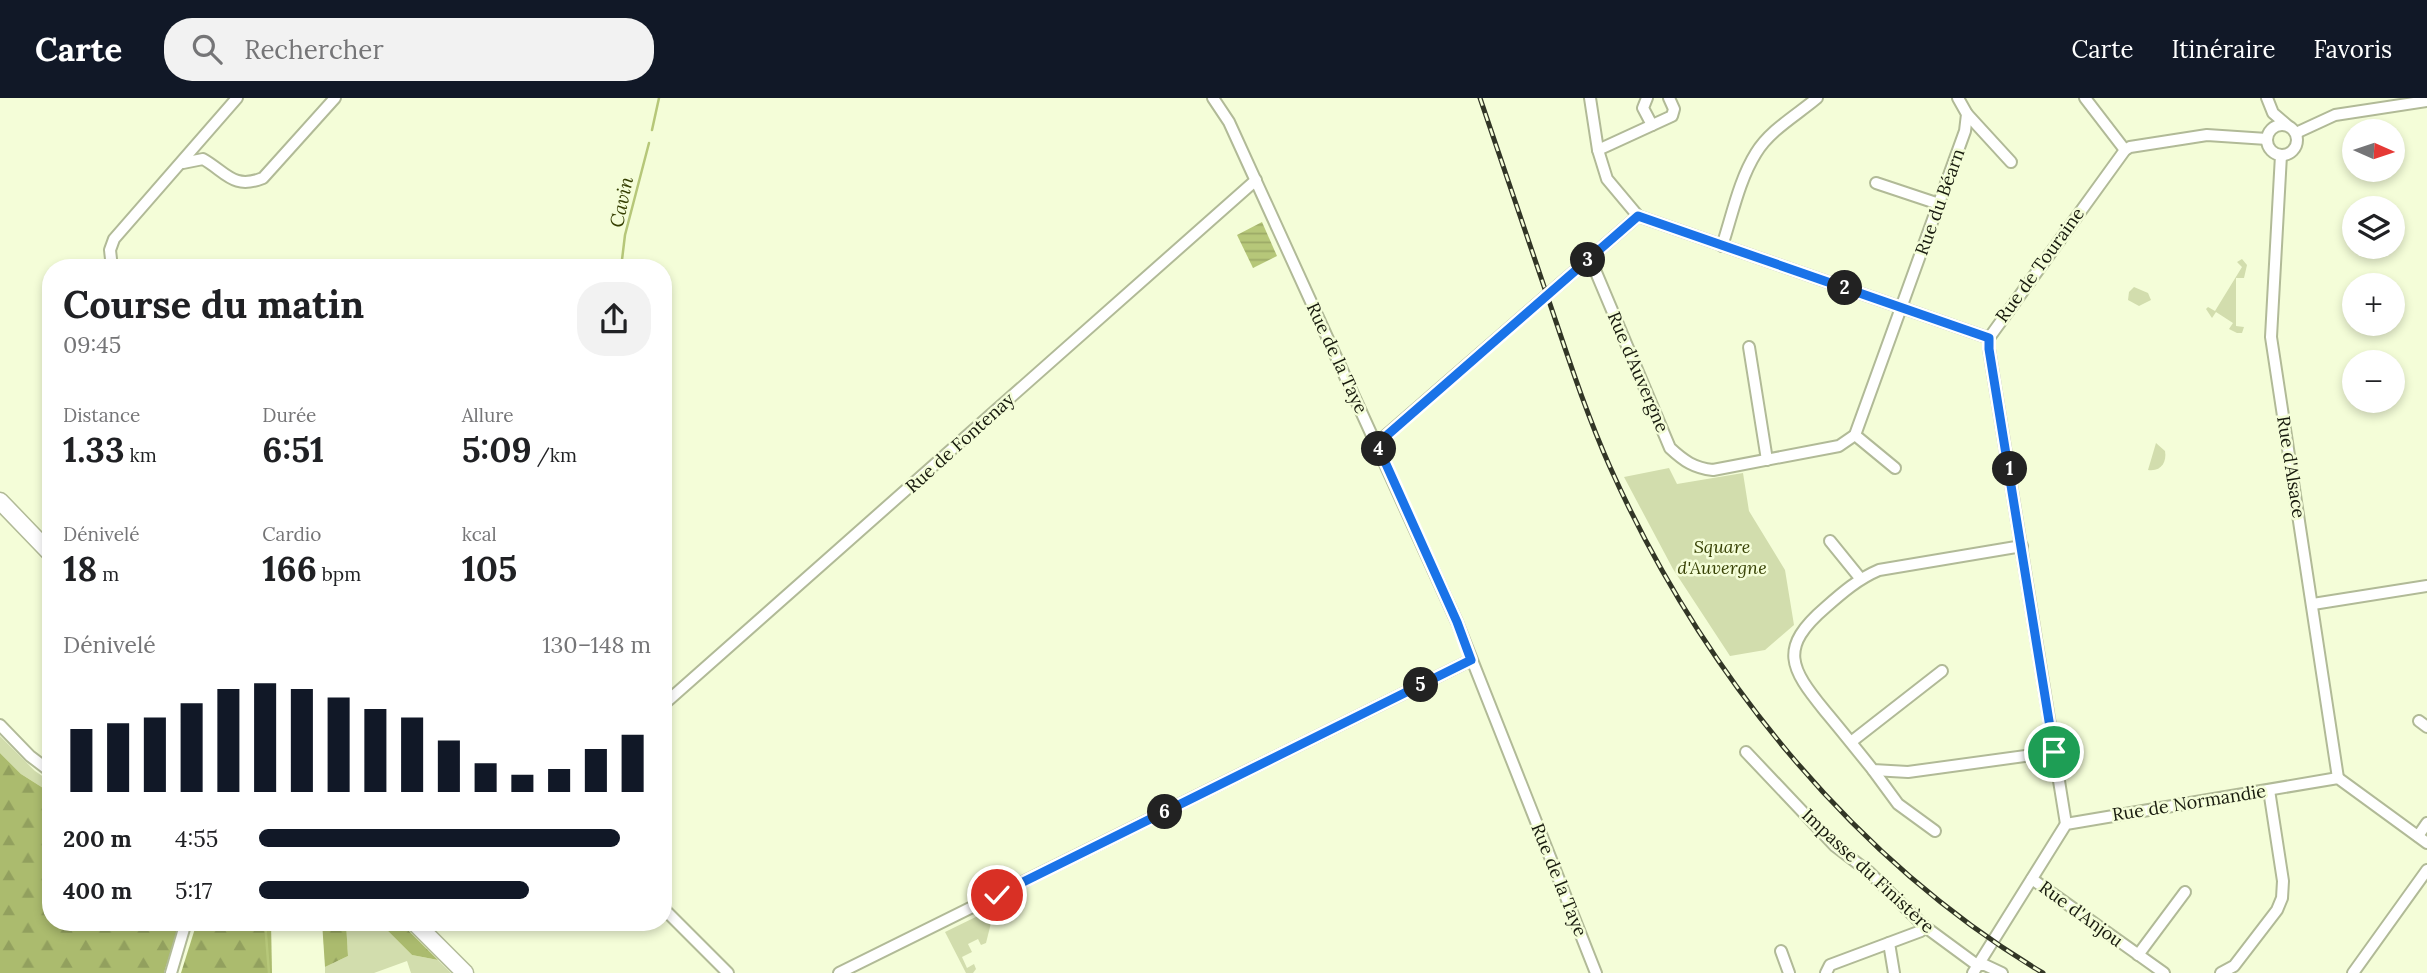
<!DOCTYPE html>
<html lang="fr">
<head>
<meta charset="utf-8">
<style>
  body { margin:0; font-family:Lora,serif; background:#f2f2f2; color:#202124; height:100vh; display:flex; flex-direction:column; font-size:26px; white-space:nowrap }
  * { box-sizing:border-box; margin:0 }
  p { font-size:23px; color:#757577 }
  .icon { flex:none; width:38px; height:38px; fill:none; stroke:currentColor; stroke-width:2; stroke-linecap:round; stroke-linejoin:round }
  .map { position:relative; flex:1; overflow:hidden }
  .details { position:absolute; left:42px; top:161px; width:630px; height:672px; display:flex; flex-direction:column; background:#fff; border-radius:28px; box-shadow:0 4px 10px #0003 }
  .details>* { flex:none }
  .needle { width:46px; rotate:93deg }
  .buttons { position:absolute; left:2342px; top:21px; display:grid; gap:14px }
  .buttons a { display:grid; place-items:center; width:63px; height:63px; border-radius:50%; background:#fff; box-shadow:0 4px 10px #0003; font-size:35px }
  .pin { position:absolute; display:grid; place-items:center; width:60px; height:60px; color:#fff; margin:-30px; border:4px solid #fff; border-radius:50%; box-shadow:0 2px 7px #0007 }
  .km { position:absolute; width:35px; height:35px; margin:-18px; border-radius:50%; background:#222; color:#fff; font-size:19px; line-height:35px; text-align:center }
  .round { display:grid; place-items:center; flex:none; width:74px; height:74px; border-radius:28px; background:#f2f2f2 }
  .head { display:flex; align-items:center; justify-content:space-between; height:119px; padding:0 21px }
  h1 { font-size:38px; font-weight:800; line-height:52px }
  .metrics { display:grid; grid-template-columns:repeat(3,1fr); gap:10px; height:119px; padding:7px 21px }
  .metrics div { display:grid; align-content:center }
  .metrics b { font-size:35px; font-weight:800 }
  .metrics small { font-size:19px; font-weight:400 }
  .metrics p { font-size:19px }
  .chart { height:196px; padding:14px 21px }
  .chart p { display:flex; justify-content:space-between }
  .chart svg { width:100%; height:126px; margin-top:7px; stroke:#111827; stroke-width:6 }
  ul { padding:0 21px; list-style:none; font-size:23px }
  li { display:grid; grid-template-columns:112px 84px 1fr; align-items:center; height:52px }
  li i { height:18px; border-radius:9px; background:#111827 }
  header { display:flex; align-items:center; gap:42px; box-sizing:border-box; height:98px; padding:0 35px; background:#111827; color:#fff }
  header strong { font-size:33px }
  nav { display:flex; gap:38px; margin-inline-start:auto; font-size:24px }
  .search { width:490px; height:63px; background:#f2f2f2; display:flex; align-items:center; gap:18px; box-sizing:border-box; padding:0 24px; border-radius:28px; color:#757577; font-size:26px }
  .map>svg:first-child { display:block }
</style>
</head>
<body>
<header>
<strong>Carte</strong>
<div class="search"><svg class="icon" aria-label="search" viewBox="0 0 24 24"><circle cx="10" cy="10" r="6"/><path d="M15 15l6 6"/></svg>Rechercher</div>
<nav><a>Carte</a><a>Itinéraire</a><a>Favoris</a></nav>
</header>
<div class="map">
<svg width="2427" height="875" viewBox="0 0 2427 875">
  <defs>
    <pattern id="forest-firs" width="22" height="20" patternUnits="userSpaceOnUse" patternTransform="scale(1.75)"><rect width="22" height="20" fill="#abbb6e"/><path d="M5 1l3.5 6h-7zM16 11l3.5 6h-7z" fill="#92a05e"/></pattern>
    <pattern id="water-rules" width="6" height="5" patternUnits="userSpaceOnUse" patternTransform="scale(1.75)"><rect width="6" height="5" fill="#b6c779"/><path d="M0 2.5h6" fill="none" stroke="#9caa67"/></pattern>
  </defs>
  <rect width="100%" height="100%" fill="#f4fdd8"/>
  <!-- green -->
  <g fill="#d2ddad">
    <path d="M2242,161L2247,167L2244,180H2236V228L2244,229L2242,235H2237L2229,231L2233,225L2216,214L2212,220L2206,211L2208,209L2215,213L2242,169L2237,164Z"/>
    <path d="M2134,189L2148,195L2151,202L2139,208L2128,202L2129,194Z"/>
    <path d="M2156,345L2165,353C2167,364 2161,374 2148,372Z"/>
    <path d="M1669,370L1677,386L1743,375L1749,413L1785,472L1794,527L1765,552L1730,558L1673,471L1624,379Z"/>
    <path d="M0,638L35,673L51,684V695L21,676L0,655Z"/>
    <path d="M986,814L991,825L986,845L981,847L978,841L968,846L972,854L962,859L967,870L974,866L976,871L973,875H966L945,834Z"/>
    <path d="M346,824H379L412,857L438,862L451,875H411L407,863L374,875H325V869L348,858Z"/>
  </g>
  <!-- forest -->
  <g fill="url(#forest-firs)">
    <path d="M0,655L21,676L51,695V824H180L164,875H0Z"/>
    <path d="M197,824H271L272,875H181Z"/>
    <path d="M322,824H346L348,858L325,869Z"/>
    <path d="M379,824H400L438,862L412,857Z"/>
  </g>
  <!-- water -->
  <path fill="url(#water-rules)" d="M1262,124L1277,158L1253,170L1237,137Z"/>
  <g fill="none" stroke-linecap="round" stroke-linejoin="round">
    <!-- stream -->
    <g stroke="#b6c779" stroke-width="2.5">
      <path d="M652,32L659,0"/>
      <path d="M621,170L625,137L649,45"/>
      <path d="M265,824L269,875"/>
    </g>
    <!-- minor casing -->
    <g stroke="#b1ba97" stroke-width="14">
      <g id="minor">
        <path d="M1213,0L1229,24L1457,524L1596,875"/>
        <path d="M1590,0L1598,52L1607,81L1638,118"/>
        <path d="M1647,0L1643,10L1652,27"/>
        <path d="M2085,0L2125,52"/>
        <path d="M2267,0L2273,15L2287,27"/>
        <path d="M1967,16L2011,64"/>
        <circle cx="2282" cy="42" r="15"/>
        <path d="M2296,35L2335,17L2427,3"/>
        <path d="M1598,52L1672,18L1674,11L1669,0"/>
        <path d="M2281,57L2271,239L2338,680"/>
        <path d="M183,65L203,61C226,74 233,92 263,80L335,0"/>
        <path d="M1876,85L1939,106"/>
        <path d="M1638,118L1989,240"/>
        <path d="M1722,148C1732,118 1739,82 1756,55C1770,32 1797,17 1817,0"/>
        <path d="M1590,160L1670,350C1684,363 1694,370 1713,372L1839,348L1855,337L1965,33L1967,16L1958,0"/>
        <path d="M112,170L110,152L114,141L237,0"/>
        <path d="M1749,249L1767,362"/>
        <path d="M1855,337L1895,370"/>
        <path d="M1376,346L1638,118"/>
        <path d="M1830,443L1860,480"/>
        <path d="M2022,448L1879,472C1858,481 1843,494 1826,509C1778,550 1790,570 1825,613C1841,632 1857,652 1873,672L1908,674L2054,654"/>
        <path d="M2313,506L2427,488"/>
        <path d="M663,607L1256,82"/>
        <path d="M2419,623L2427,629"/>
        <path d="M0,627L30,658L51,674"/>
        <path d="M1851,644L1942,573"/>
        <path d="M1746,654L1835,748L1869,774L1924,828L1977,867H1985L2002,875"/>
        <path d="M1873,672L1898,706L1935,733"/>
        <path d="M2066,726L1989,251V240L2125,52L2130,49L2207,37L2267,41"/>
        <path d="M2418,738L2427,725"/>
        <path d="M2032,781L2164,875"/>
        <path d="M663,810L728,875"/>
        <path d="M1889,845L1894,875"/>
        <path d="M1781,853L1789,875"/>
        <path d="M2138,857L2185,794"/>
        <path d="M171,875L186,824"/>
        <path d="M839,875L1471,562"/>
        <path d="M1826,875L1830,867L1921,833L1924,828"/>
        <path d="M1973,875L2066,726L2338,680L2427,745"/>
        <path d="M2221,875L2234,868L2277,812L2282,800L2283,783L2269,692"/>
        <path d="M2353,875L2427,772"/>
      </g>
    </g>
    <!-- secondary casing -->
    <g stroke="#b1ba97" stroke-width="19">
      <g id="secondary">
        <path d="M0,403L51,456"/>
        <path d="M414,824L465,875"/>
      </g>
    </g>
    <!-- minor -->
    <use href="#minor" stroke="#fff" stroke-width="10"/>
    <!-- secondary -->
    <use href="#secondary" stroke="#fff" stroke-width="16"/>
    <!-- rail casing -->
    <g stroke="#323626" stroke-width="5">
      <path id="rail" d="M1480,0C1503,68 1526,135 1549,203C1568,259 1586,315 1610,369C1700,571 1852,761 2043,875"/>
    </g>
    <!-- rail -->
    <use href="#rail" stroke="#f4fdd8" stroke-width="2.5" stroke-dasharray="8" stroke-linecap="butt"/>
  </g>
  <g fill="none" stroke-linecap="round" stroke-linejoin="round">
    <!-- route casing -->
    <g stroke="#fff" stroke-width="14">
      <path id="route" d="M997,797L1471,562L1457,524L1377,346L1638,118L1989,240V251L2054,654"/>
    </g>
    <!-- route -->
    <use href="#route" stroke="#1a73e8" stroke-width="9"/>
  </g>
  <g text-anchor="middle" stroke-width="5" stroke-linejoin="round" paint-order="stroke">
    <!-- street labels -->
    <g font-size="18" fill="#181b0e" stroke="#f4fdd8">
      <text transform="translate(1940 104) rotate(-70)" y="6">Rue du Béarn</text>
      <text transform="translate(2040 167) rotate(-54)" y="6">Rue de Touraine</text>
      <text transform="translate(1337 260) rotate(65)" y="6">Rue de la Taye</text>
      <text transform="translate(1638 274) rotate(67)" y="6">Rue d'Auvergne</text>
      <text transform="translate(960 345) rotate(-42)" y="6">Rue de Fontenay</text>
      <text transform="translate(2291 369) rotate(81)" y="6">Rue d'Alsace</text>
      <text transform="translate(2189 705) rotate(-9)" y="6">Rue de Normandie</text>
      <text transform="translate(1868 773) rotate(43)" y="6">Impasse du Finistère</text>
      <text transform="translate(1559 782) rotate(68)" y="6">Rue de la Taye</text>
      <text transform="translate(2081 816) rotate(36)" y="6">Rue d'Anjou</text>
    </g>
    <!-- park labels -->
    <g font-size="18" font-style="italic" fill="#384205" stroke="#f4fdd8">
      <text x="1722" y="455">Square<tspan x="1722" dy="21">d'Auvergne</tspan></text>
    </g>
    <!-- water labels -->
    <g font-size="19" font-style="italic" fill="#343e00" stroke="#f4fdd8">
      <text transform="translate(621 104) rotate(-78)" y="7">Cavin</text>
    </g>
  </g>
</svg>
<div class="buttons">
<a><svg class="needle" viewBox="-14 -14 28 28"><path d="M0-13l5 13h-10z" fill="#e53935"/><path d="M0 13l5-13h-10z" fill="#757577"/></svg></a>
<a><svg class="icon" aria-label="layers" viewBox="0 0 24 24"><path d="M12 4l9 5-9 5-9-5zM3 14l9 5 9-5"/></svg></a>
<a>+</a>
<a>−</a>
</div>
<div class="pin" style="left:2054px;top:654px;background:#1e9e55"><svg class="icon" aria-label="arrive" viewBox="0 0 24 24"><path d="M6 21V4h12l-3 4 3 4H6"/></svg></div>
<div class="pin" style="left:997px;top:797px;background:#d93025"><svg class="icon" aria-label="check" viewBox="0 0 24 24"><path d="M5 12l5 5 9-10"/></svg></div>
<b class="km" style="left:2010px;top:371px">1</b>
<b class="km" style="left:1845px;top:190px">2</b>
<b class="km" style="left:1588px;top:162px">3</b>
<b class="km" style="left:1379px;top:351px">4</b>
<b class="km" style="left:1421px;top:587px">5</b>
<b class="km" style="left:1165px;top:714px">6</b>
<section class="details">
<div class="head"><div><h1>Course du matin</h1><p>09:45</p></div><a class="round"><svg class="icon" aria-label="share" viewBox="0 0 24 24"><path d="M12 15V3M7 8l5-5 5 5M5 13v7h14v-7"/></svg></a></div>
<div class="metrics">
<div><p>Distance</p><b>1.33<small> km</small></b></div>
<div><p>Durée</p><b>6:51</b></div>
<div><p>Allure</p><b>5:09<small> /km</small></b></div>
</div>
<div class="metrics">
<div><p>Dénivelé</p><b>18<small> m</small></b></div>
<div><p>Cardio</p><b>166<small> bpm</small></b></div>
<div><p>kcal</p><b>105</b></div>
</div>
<div class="chart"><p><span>Dénivelé</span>130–148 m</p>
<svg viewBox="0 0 160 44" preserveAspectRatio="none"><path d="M5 44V22M15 44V20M25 44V18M35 44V13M45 44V8M55 44V6M65 44V8M75 44V11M85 44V15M95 44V18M105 44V26M115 44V34M125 44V38M135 44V36M145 44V29M155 44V24"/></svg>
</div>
<ul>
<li><b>200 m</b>4:55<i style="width:92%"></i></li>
<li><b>400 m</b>5:17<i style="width:69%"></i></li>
</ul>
</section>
</div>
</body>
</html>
